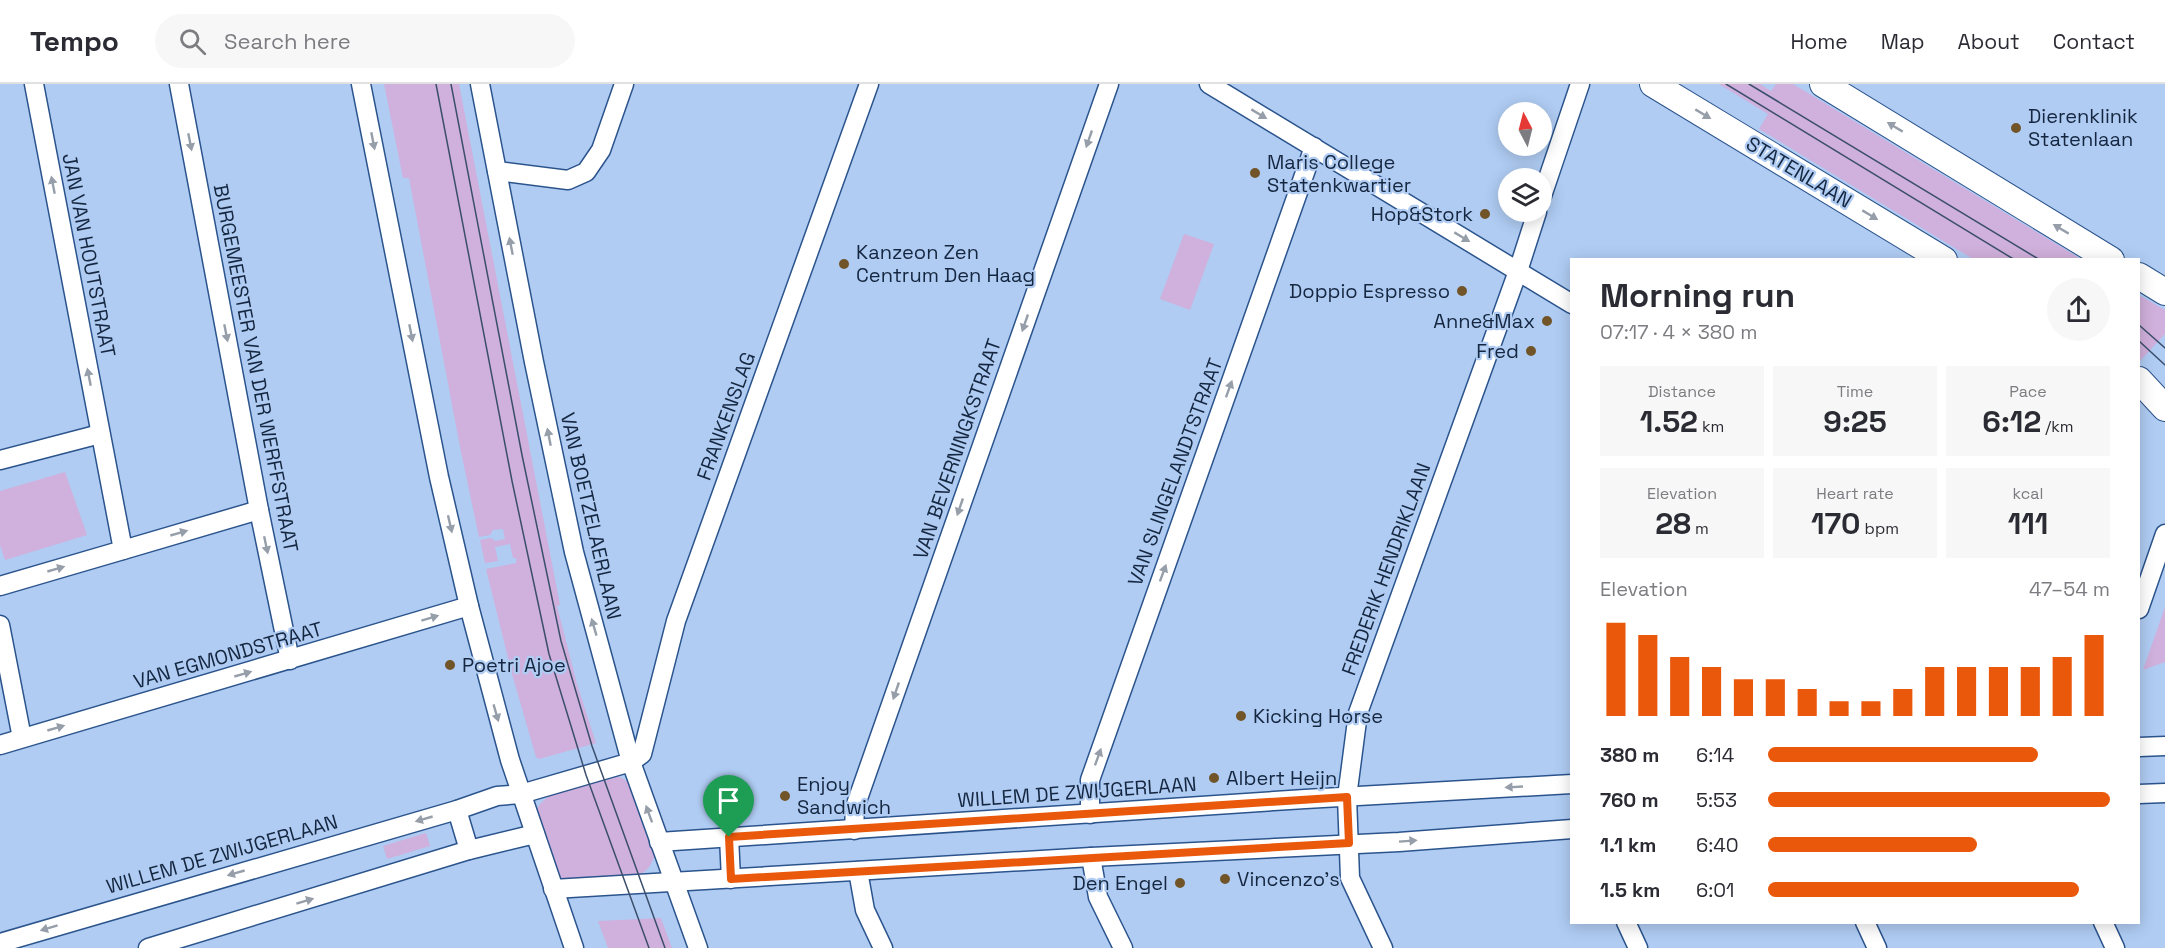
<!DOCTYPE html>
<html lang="en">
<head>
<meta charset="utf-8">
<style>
  body { margin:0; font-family:"Space Grotesk",sans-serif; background:#f7f7f7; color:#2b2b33; height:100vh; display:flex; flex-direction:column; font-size:22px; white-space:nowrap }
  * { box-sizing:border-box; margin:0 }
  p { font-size:20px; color:#7c7c81 }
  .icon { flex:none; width:33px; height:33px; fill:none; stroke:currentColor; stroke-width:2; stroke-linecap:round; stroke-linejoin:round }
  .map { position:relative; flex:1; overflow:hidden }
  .panel { position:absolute; left:1570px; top:174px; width:570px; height:666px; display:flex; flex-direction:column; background:#fff; border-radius:0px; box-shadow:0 3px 15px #0003 }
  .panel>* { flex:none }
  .needle { width:39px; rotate:353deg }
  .buttons { position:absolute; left:1498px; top:18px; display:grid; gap:12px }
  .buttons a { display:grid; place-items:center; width:54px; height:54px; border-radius:50%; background:#fff; box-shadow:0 3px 15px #0003; font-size:30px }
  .pin { position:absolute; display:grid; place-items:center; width:51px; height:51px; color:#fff; margin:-62px -26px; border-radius:50% 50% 50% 0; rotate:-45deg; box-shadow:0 0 6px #0007 }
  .pin .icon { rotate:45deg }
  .round { display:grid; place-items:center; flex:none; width:63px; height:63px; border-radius:32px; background:#f7f7f7 }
  .summary { display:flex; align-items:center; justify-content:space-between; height:102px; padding:0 30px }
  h1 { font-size:33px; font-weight:600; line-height:45px }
  .figures { display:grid; grid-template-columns:repeat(3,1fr); gap:9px; height:102px; padding:6px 30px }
  .figures div { display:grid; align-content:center; border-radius:0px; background:#f7f7f7; text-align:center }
  .figures b { font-size:30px; font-weight:600 }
  .figures small { font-size:16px; font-weight:400 }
  .figures p { font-size:16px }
  .chart { height:168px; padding:12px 30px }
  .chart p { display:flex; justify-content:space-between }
  .chart svg { width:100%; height:108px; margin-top:6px; stroke:#ea580c; stroke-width:6 }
  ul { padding:0 30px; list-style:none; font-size:20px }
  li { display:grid; grid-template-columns:96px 72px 1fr; align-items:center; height:45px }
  li i { height:15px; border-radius:8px; background:#ea580c }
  header { display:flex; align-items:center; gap:36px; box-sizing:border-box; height:84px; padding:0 30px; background:#fff; border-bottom:2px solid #e1e1e2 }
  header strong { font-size:28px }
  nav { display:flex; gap:33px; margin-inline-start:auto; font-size:21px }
  .search { width:420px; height:54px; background:#f7f7f7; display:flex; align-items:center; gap:15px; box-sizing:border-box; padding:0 21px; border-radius:33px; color:#7c7c81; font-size:22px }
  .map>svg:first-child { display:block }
</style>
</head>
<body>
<header>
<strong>Tempo</strong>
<div class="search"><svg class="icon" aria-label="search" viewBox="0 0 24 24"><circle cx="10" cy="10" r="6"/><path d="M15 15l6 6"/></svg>Search here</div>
<nav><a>Home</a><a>Map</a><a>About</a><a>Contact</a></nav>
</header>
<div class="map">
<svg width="2165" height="864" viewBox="0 0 2165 864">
  <rect width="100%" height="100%" fill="#b0ccf3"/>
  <!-- green -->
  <g fill="#d0b0dc">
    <path d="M384,0H459L560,521L557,522L577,600L596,659L539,675L536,673L512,590L486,485L516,479V474H513L510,460L495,463L498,477L485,479L480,456L491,454L495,457L505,455L503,445L493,446L490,451L479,453L461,368L409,94H403Z"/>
    <path d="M1719,0H1760L1771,7L1776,0H1793L2081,175H1973L1759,45L1768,30Z"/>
    <path d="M1184,150L1214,160L1190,226L1160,215Z"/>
    <path d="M2139,211L2165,226V250L2140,277Z"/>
    <path d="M65,388L87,451L5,476L0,461V407Z"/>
    <path d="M2165,523V578L2143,586Z"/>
    <path d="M611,692L620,693L633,701L656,767C653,777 650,785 641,790C628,798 583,795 565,796L559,793L536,727C545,704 589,698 611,692Z"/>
    <path d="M426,749L430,762L387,775L383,762Z"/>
    <path d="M661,834L672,864H608L598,837Z"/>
  </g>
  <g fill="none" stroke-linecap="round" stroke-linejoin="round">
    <!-- street casing -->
    <g stroke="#2b548c" stroke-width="21">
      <g id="street">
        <path d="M179,0L259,426L290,576"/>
        <path d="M361,0L439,393L469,522L510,676L574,864"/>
        <path d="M480,0L534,278L574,468L631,678L698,864"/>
        <path d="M1209,0L1572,220"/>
        <path d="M497,87L568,96L586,88L601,66L624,0"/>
        <path d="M1542,112L1580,0"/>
        <path d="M0,376L100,350"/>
        <path d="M123,466L259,426"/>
        <path d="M0,502L123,466L34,0"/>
        <path d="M2139,525L2165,450"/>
        <path d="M0,541L22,654"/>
        <path d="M0,661L469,522"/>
        <path d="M2139,663L2165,662"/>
        <path d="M2139,710L2165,709"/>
        <path d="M457,726L469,766"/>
        <path d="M1090,730V696L1314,63"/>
        <path d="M854,746L855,723L1109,0"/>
        <path d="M729,753L731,795"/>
        <path d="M659,758L1305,715L1572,700"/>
        <path d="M1091,773L1098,813L1123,864"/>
        <path d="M858,787L865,826L883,864"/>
        <path d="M553,805L1091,773L1399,758L1572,745"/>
        <path d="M1626,838L1638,864"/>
        <path d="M1865,838L1877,864"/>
        <path d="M2103,838L2115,864"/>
        <path d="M0,859L457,726L497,712L521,710L631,678L642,670L676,537L869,0"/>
        <path d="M148,864L469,766L535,750"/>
        <path d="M1383,864L1350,794L1347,713L1358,629L1518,187L1537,128"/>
      </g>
    </g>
    <!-- secondary casing -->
    <g stroke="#2b548c" stroke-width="28">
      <g id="secondary">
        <path d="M1653,0L1944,176"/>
        <path d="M1823,0L2111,176"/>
        <path d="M2139,192L2165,208"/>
        <path d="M2139,296L2165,324"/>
      </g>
    </g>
    <!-- street -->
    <use href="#street" stroke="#fff" stroke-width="18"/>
    <!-- secondary -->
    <use href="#secondary" stroke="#fff" stroke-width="26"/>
    <!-- tram -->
    <g stroke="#3b4f6c" stroke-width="1.5">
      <path d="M436,0L512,397L549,570L586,691L649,864"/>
      <path d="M451,0L522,371L561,557L592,662L665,864"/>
      <path d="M1726,0L2015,176"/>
      <path d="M1749,0L2040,176"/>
      <path d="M2139,241L2165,264"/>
      <path d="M2139,257L2165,281"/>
    </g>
  </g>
  <!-- one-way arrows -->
  <defs><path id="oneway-solid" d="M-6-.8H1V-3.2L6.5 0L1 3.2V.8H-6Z" transform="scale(1.5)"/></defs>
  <g fill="#969ea9">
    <use href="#oneway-solid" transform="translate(1259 30) rotate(31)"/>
    <use href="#oneway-solid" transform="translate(1703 30) rotate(31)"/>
    <use href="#oneway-solid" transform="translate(1895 43) rotate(-149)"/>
    <use href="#oneway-solid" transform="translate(1089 55) rotate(109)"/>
    <use href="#oneway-solid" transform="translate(373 57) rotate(79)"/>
    <use href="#oneway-solid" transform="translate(190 58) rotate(79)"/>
    <use href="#oneway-solid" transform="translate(53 101) rotate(-101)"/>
    <use href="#oneway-solid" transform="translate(1870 131) rotate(31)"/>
    <use href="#oneway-solid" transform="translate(2061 145) rotate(-149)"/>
    <use href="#oneway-solid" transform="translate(1462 153) rotate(31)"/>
    <use href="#oneway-solid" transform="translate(511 162) rotate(-101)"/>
    <use href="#oneway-solid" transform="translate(1025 239) rotate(109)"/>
    <use href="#oneway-solid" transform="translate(226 249) rotate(79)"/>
    <use href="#oneway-solid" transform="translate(411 249) rotate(79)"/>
    <use href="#oneway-solid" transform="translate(89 293) rotate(-101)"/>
    <use href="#oneway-solid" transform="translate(1229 305) rotate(-70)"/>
    <use href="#oneway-solid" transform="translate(549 353) rotate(-101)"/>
    <use href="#oneway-solid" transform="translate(960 423) rotate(109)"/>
    <use href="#oneway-solid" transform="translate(450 440) rotate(77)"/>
    <use href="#oneway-solid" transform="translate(179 449) rotate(-16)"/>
    <use href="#oneway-solid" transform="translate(266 461) rotate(78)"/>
    <use href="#oneway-solid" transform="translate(56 485) rotate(-16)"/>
    <use href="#oneway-solid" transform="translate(1163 489) rotate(-70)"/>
    <use href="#oneway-solid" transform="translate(430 534) rotate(-17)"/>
    <use href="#oneway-solid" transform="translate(594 543) rotate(-106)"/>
    <use href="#oneway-solid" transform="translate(243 590) rotate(-16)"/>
    <use href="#oneway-solid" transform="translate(896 607) rotate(109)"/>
    <use href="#oneway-solid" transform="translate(496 629) rotate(74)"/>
    <use href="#oneway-solid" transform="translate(56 644) rotate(-16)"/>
    <use href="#oneway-solid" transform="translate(1098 673) rotate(-70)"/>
    <use href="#oneway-solid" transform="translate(1514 703) rotate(177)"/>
    <use href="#oneway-solid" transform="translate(649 730) rotate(-110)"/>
    <use href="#oneway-solid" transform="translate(424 735) rotate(164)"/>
    <use href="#oneway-solid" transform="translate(1408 757) rotate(-4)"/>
    <use href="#oneway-solid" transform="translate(236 789) rotate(164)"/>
    <use href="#oneway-solid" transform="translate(305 817) rotate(-17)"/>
    <use href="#oneway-solid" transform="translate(49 844) rotate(163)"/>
  </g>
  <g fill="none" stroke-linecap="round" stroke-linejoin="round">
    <!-- route casing -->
    <g stroke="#fff" stroke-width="12">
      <path id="route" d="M1347,713L1349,759L731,795L729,753Z"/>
    </g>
    <!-- route -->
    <use href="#route" stroke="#ea580c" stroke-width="8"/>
  </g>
  <!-- markers -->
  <g fill="#715528" stroke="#b0ccf3" stroke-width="2">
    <circle cx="2016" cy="44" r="6"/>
    <circle cx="1255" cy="89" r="6"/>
    <circle cx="1485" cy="130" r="6"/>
    <circle cx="844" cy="180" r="6"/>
    <circle cx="1462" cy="207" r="6"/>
    <circle cx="1547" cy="237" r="6"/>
    <circle cx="1531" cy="267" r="6"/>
    <circle cx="450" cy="581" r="6"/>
    <circle cx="1241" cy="632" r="6"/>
    <circle cx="1214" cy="694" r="6"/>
    <circle cx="785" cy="712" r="6"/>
    <circle cx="1225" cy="795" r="6"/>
    <circle cx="1180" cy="799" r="6"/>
  </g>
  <g text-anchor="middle" stroke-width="4.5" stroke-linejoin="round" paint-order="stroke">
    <!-- poi labels -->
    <g font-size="20" fill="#152740" stroke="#b0ccf3" text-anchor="start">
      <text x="2028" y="39">Dierenklinik<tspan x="2028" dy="23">Statenlaan</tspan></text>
      <text x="1267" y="85">Maris College<tspan x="1267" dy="23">Statenkwartier</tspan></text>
      <text x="1473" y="137" text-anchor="end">Hop&amp;Stork</text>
      <text x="856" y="175">Kanzeon Zen<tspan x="856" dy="23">Centrum Den Haag</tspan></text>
      <text x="1450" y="214" text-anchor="end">Doppio Espresso</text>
      <text x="1535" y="244" text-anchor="end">Anne&amp;Max</text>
      <text x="1519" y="274" text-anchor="end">Fred</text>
      <text x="462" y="588">Poetri Ajoe</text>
      <text x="1253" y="639">Kicking Horse</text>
      <text x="1226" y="701">Albert Heijn</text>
      <text x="797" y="707">Enjoy<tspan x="797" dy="23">Sandwich</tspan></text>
      <text x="1237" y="802">Vincenzo's</text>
      <text x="1168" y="806" text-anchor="end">Den Engel</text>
    </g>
    <!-- street labels -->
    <g font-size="20" fill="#152740" stroke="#b0ccf3">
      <text transform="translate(1799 88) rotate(31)" y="7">STATENLAAN</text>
      <text transform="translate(89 171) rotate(79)" y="7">JAN VAN HOUTSTRAAT</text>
      <text transform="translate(256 284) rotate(79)" y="7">BURGEMEESTER VAN DER WERFFSTRAAT</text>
      <text transform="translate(726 332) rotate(-70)" y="7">FRANKENSLAG</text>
      <text transform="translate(957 365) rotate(-71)" y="7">VAN BEVERNINGKSTRAAT</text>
      <text transform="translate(1175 388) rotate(-70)" y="7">VAN SLINGELANDTSTRAAT</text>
      <text transform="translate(591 432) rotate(77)" y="7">VAN BOETZELAERLAAN</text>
      <text transform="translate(1386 485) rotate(-70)" y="7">FREDERIK HENDRIKLAAN</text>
      <text transform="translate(228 571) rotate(-16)" y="7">VAN EGMONDSTRAAT</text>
      <text transform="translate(1077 708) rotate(-4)" y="7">WILLEM DE ZWIJGERLAAN</text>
      <text transform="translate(222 770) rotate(-16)" y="7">WILLEM DE ZWIJGERLAAN</text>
    </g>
  </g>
</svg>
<div class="buttons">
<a><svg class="needle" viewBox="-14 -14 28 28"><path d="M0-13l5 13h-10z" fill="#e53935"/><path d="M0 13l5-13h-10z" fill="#7c7c81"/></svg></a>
<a><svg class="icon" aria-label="layers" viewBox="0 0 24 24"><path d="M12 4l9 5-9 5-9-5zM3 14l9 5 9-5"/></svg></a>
</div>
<div class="pin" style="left:729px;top:753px;background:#1e9e55"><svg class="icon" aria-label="arrive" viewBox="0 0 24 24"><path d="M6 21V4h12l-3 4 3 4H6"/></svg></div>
<section class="panel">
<div class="summary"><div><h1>Morning run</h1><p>07:17 · 4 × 380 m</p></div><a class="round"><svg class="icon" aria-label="share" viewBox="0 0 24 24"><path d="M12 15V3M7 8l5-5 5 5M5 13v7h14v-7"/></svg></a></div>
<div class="figures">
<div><p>Distance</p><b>1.52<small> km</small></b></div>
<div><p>Time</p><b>9:25</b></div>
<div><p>Pace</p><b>6:12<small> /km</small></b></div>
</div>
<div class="figures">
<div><p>Elevation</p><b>28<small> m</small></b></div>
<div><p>Heart rate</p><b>170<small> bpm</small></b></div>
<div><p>kcal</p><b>111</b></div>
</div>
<div class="chart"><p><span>Elevation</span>47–54 m</p>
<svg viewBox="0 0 160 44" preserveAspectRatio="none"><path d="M5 44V6M15 44V11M25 44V20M35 44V24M45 44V29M55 44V29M65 44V33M75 44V38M85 44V38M95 44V33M105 44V24M115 44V24M125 44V24M135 44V24M145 44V20M155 44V11"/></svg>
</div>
<ul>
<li><b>380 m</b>6:14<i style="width:79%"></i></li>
<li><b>760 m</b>5:53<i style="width:100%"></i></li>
<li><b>1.1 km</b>6:40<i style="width:61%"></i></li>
<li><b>1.5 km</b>6:01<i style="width:91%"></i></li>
</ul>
</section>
</div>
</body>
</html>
